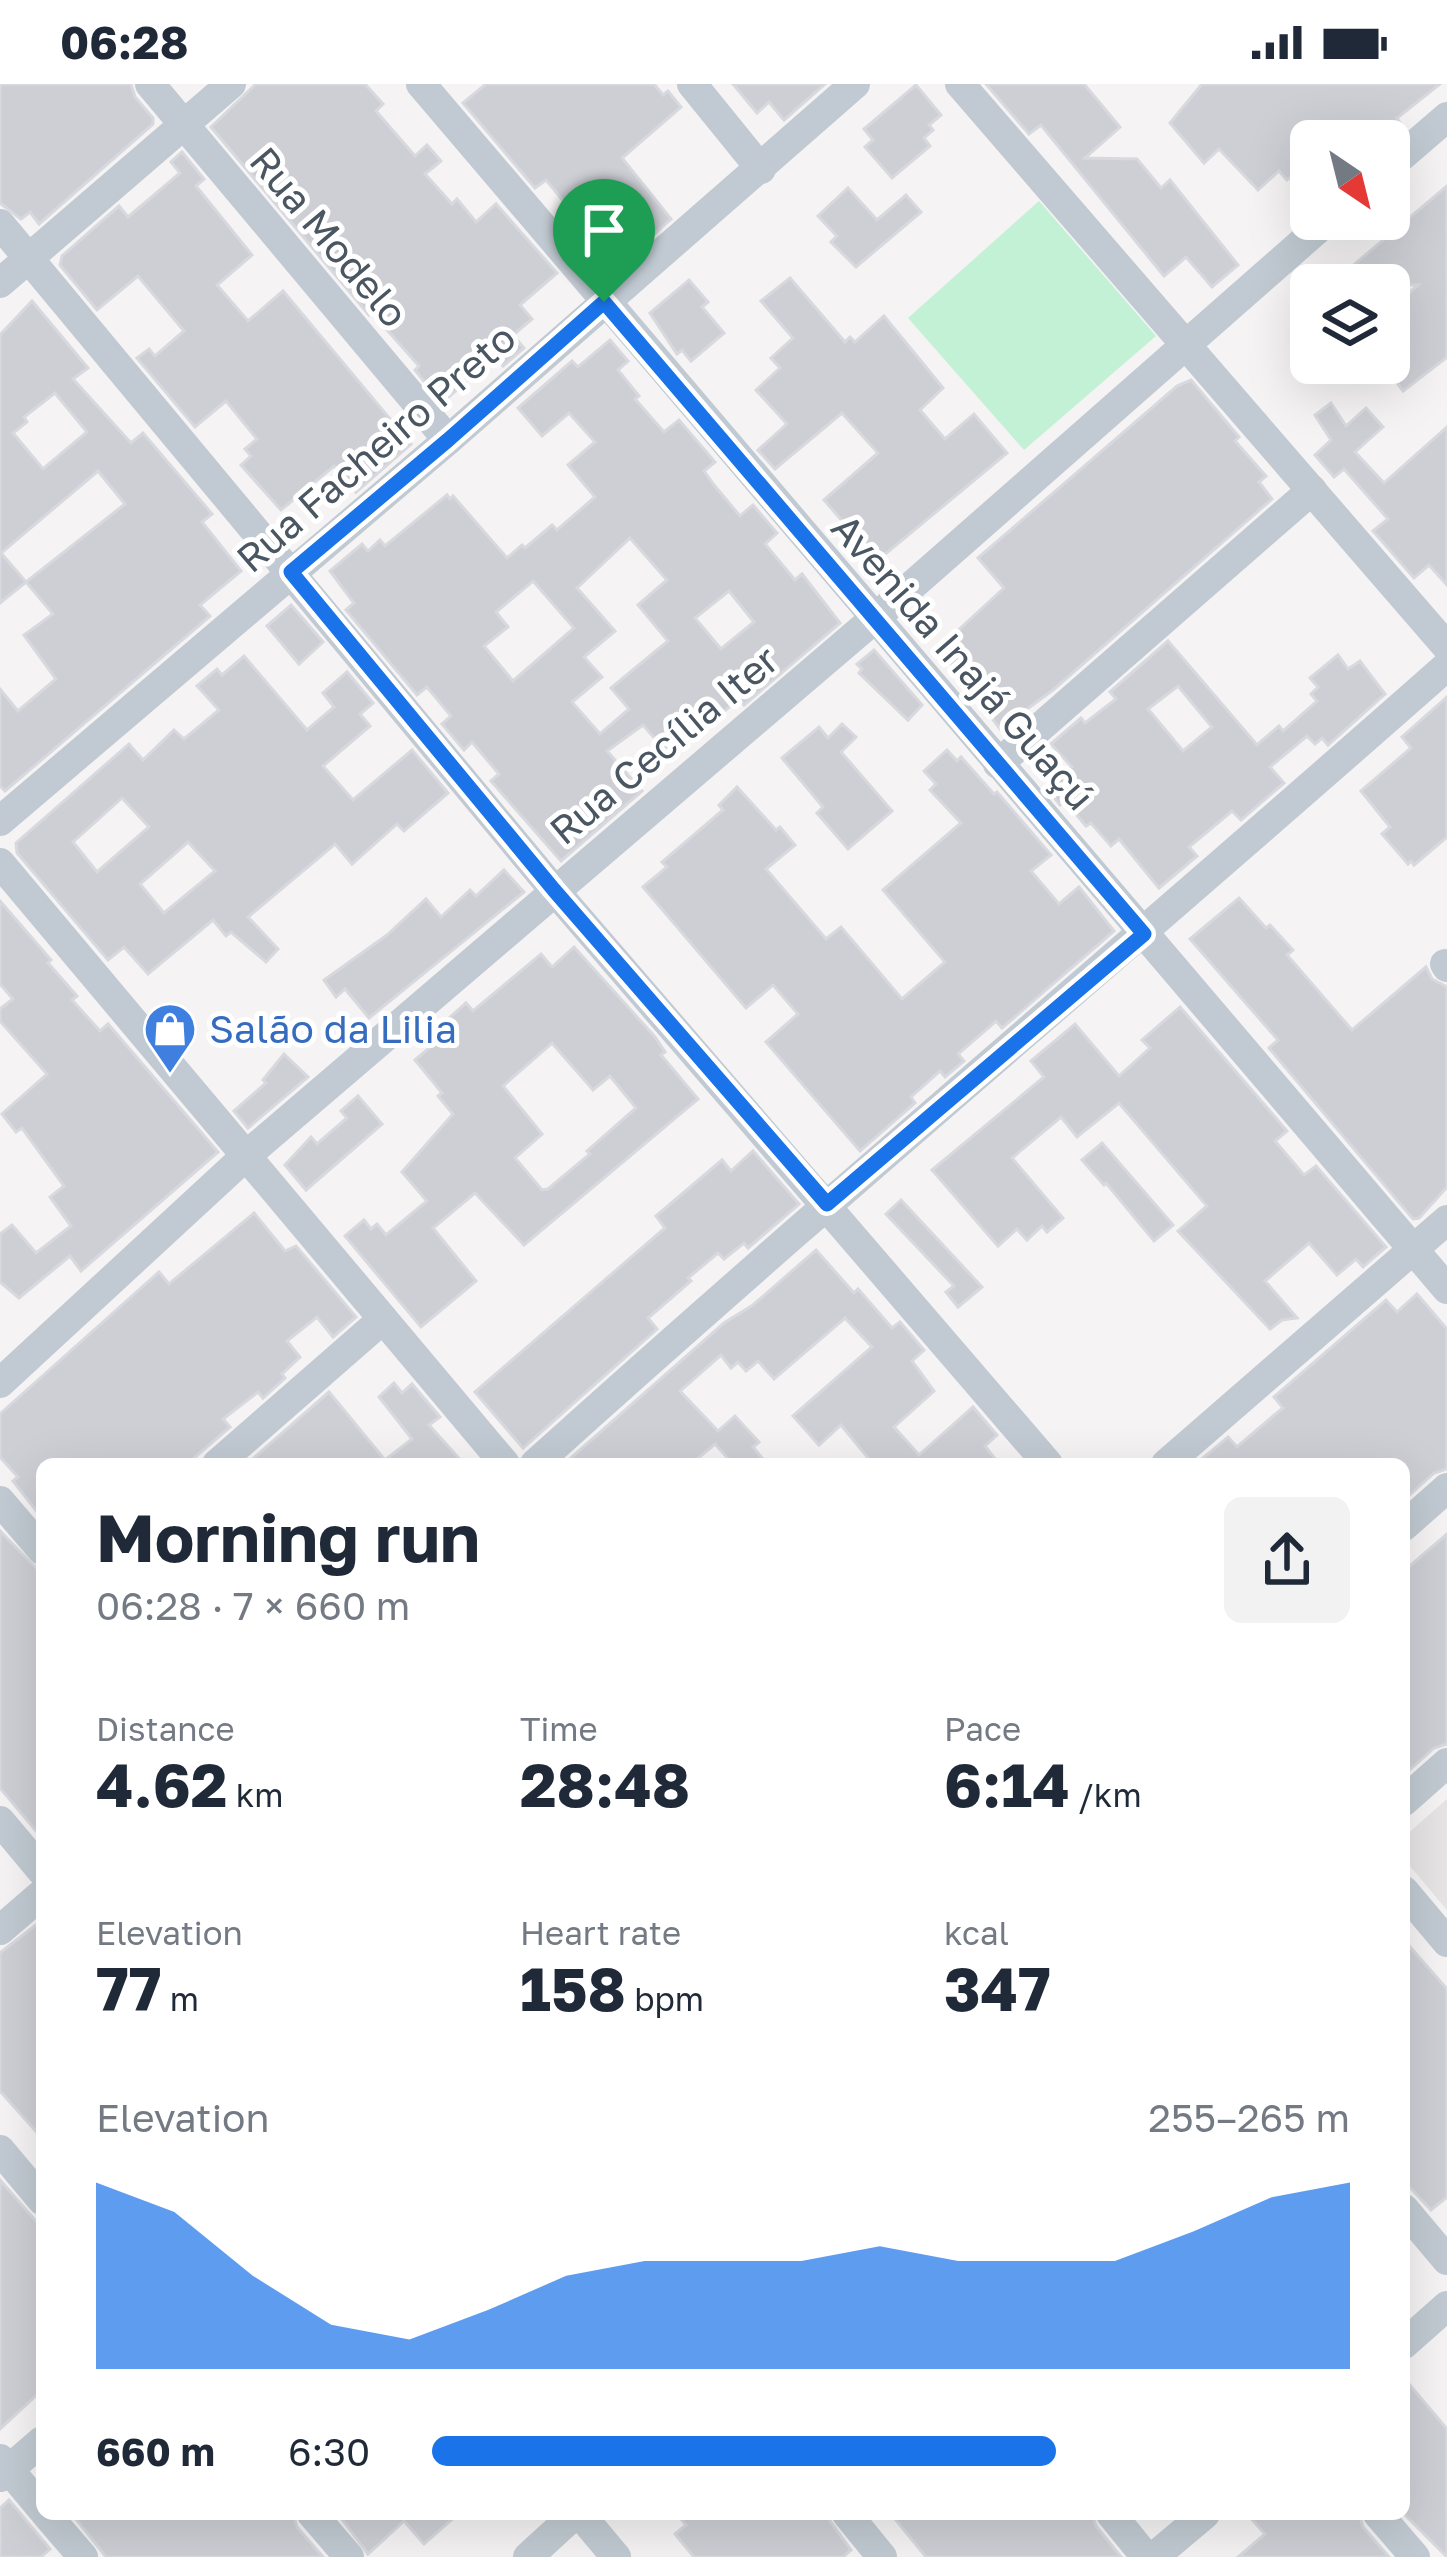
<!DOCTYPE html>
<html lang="en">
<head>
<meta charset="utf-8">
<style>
  body { margin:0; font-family:"Golos Text",sans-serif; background:#f2f2f3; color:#1f2937; height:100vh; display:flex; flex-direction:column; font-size:45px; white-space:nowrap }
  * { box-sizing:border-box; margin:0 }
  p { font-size:39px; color:#747a83 }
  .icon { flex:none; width:66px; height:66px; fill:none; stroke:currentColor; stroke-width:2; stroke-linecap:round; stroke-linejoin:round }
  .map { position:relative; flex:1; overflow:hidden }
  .details { position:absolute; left:36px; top:1374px; width:1374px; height:1062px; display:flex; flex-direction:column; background:#fff; border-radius:18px; box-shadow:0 12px 48px #0002 }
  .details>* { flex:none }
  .needle { width:78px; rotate:145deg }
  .controls { position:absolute; left:1290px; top:36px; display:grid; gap:24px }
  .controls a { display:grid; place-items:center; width:120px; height:120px; border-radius:18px; background:#fff; box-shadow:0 12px 48px #0002; font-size:60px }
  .pin { position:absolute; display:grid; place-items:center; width:102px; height:102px; color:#fff; margin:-123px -51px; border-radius:50% 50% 50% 0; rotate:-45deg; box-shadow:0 0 12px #0007 }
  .pin .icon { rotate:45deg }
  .round { display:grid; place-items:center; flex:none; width:126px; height:126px; border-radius:18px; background:#f2f2f3 }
  .summary { display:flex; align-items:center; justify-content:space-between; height:204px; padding:0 60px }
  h1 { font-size:66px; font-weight:700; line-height:90px }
  .stats { display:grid; grid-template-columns:repeat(3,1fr); gap:18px; height:204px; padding:12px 60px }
  .stats div { display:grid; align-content:center }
  .stats b { font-size:60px; font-weight:700 }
  .stats small { font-size:33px; font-weight:400 }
  .stats p { font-size:33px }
  .chart { height:336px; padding:24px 60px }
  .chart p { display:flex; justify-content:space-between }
  .chart svg { width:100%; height:216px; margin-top:12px; fill:#1a73e8; opacity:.7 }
  ul { padding:0 60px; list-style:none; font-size:39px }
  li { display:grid; grid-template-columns:192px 144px 1fr; align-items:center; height:90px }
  li i { height:30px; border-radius:15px; background:#1a73e8 }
  .status { display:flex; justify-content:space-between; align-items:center; height:84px; padding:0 60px; background:#fff; direction:ltr }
  .status svg { height:33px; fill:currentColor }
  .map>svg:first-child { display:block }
</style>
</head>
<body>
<div class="status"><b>06:28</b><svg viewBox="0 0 49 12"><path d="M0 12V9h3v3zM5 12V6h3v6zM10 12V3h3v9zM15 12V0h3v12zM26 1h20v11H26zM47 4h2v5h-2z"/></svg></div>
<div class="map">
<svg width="1447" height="2473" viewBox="0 0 1447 2473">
  <rect width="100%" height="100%" fill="#f5f3f3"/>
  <!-- education -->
  <path fill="#e6e4e5" d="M1447,1715V1826L1404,1775V1753Z"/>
  <!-- green -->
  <path fill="#c3f1d5" d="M1039,117L1156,252L1024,366L908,234Z"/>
  <!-- building -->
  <g fill="#cdcfd5" stroke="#d7d9de" stroke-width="3" fill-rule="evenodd">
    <path d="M0,0H131L135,13L153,34V40L39,140L30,128L21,135L0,119Z"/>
    <path d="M256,0H365L383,20L376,27L415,72L427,61L441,77L425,90L452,120L457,115L476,138L496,120L557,189L520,221L532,235L513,251L524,264L503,282L498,275L493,280L490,277L445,316L431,299L428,302L415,286L419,282L372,229L369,231L211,43Z"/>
    <path d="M486,0H654L663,11L668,7L681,23L622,74L671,135L618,182L607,169L597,177L561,134L570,125L546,96L535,104L463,19Z"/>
    <path d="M733,0H825L784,36L769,18L757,29Z"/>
    <path d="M986,0H1084L1120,43L1085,74L1137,75L1161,104L1170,96L1238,181L1212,203L1186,173L1164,192L1041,41L1029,50Z"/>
    <path d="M1202,0H1440L1397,34L1400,39L1378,57H1311V77L1287,96L1279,87L1258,106L1219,65L1204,79L1170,39Z"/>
    <path d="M916,1L941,31L929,41L933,46L924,54L930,62L892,94L865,63L873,56L864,45Z"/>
    <path d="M182,68L204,95L196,102L252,171L217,201L248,237L283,207L411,360L356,408L334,382L281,426L241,381L251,372L245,365L257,355L226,317L195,343L137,274L149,265L155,272L184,247L138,192L97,226L60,181L62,172L119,122L128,133L180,89L171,78Z"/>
    <path d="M1447,102V273L1403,307L1389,288V226L1418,201H1330Z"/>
    <path d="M848,104L877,136L906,111L921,128L856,183L831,158L837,152L818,132Z"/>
    <path d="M790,194L845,258L850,253L855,258L884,232L943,304L920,326L945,355L974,330L1007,369L877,477L824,416L878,369L842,329L775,385L758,366L787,340L756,306L780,284L771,274L793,254L761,217Z"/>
    <path d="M689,196L708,218L702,223L724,249L691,277L682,266L677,270L650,229Z"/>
    <path d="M32,217L88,284L73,295L131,359L143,349L212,430L202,438L241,487L200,521L210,532L5,707L0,702V605L18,627L56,595L24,551L53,530L26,498L125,420L98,387L1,469L26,498L0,519V251ZM55,309L87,348L43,385L13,349L27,338L24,333Z"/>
    <path d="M610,256L628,277L618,286L639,312L635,315L664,348L679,336L715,378L704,387L714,401L740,432L753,421L777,449L765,460L795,496L802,490L840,539L744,621L739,615L699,648L692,640L664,665L643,641L607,667L642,707L561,777L491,697L499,690L472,658L464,666L442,640L451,632L427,603L417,611L346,526L354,519L330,487L362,460L368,467L380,456L385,462L447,411L450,415L453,412L507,474L522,461L525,464L552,441L557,446L595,413L568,381L595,358L569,329L542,352L518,324L572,277L578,283ZM630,454L667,496L638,521L668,557L611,604L629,625L600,650L572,618L602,593L584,573L615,547L577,504ZM533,497L574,544L513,597L484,562L508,543L496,528ZM729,507L754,538L721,565L695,534Z"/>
    <path d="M1191,296L1239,353L1235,357L1266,392L1259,398L1272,415L1053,606L1000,645L939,564L1004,504L978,474L1177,302Z"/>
    <path d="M1331,319L1346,342L1366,324L1383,343L1355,368L1384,399L1447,343V501L1429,481L1414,494L1373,447L1388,435L1344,385L1334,393L1315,371L1331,356L1315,331Z"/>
    <path d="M291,521L323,558L299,580L267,542Z"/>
    <path d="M1168,557L1257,661L1279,642L1283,647L1317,617L1311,610L1318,603L1310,594L1338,571L1348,585L1360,577L1385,610L1328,661L1322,654L1315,660L1307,652L1270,683L1284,699L1241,736L1232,727L1189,763L1197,772L1159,804L1119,755L1111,762L1091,739L1086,742L1065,717L1060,721L1047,705L1072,683L1051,660L1081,634L1085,639L1116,615L1110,608ZM1178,602L1212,643L1183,667L1148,625Z"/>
    <path d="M874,566L922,621L908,636L859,589L862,585L857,580Z"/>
    <path d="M244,572L307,646L334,623L323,609L347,588L373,619L360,630L370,642L323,682L353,716L412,666L448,709L404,747L397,740L352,780L335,760L248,833L278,865L266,878L231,848L226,852L213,836L148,890L124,863L108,876L17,769L16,759L129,660L143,676L174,646L184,655L219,626L197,602L217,585L222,591ZM122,714L149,743L97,788L73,758ZM188,758L215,787L164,829L140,800Z"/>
    <path d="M1447,613V753L1414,781L1411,777L1408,780L1382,750L1390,743L1361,707L1411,664L1402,653Z"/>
    <path d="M842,640L856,653L841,668L892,727L848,765L817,729L823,723L782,674L819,643L828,654Z"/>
    <path d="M947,666L957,677L961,673L994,710L997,708L1051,771L1031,787L1059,820L1079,803L1114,847L1002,944L996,937L958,970L964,977L945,993L940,987L911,1013L915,1019L860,1067L766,958L798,930L773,901L746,924L643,803L667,783L662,778L723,726L719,721L737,703L776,746L780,743L795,761L766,785L826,855L841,843L902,915L945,878L883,806L961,739L930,706L936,700L924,687Z"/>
    <path d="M504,786L524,808L369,934L345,905L336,913L324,896L387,851L426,815L441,833L470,806L476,812Z"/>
    <path d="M1239,814L1266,844L1270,841L1293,866L1287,871L1352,946L1426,883L1432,895L1447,903V1103L1419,1134L1413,1135L1269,964L1278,956L1190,855Z"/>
    <path d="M0,817L51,876L48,879L77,912L72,916L100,947L108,940L218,1068L81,1187L70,1172L19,1214L0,1198V1150L12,1141L36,1169L71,1142L50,1113L64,1102L22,1044L16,1048L2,1030L47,990L0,937V925L13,915L0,900Z"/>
    <path d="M574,863L655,953L665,968L661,971L698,1015L524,1161L475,1109L433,1144L476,1197L421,1243L345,1152L364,1136L371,1145L377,1140L386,1151L427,1117L402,1088L453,1030L438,1012L442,1009L415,976L454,943L448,935L466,919L473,927L541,870L552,883ZM552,959L593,1006L610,992L636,1024L587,1067L590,1070L548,1105L542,1106L515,1074L542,1050L503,1002Z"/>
    <path d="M1180,923L1287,1047L1275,1057L1304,1091L1316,1082L1386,1163L1363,1183L1356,1175L1337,1191L1309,1159L1265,1197L1297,1234L1282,1236L1270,1245L1178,1147L1207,1122L1119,1019L1077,1053L1061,1033L1012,1074L1063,1134L1047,1148L1042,1142L1027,1156L1017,1145L998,1162L932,1086L1044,993L1031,977L1075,940L1119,992L1150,964L1142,956Z"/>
    <path d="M284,970L308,993L248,1044L234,1027L266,999L263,996Z"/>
    <path d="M358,1012L382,1040L306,1106L285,1081L311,1053L317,1060L347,1034L341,1027Z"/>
    <path d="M1102,1059L1173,1141L1154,1157L1106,1099L1104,1101L1082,1076Z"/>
    <path d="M753,1067L799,1120L748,1164L744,1159L724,1175L718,1169L688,1194L691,1197L648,1234L657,1245L523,1364L475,1308L665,1144L656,1132L722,1076L731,1087Z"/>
    <path d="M901,1116L982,1203L958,1223L946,1208L954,1202L886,1130Z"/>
    <path d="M254,1129L285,1167L296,1162L356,1233L333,1253L317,1233L287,1257L300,1273L282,1290L285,1294L263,1314L258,1308L223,1335L230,1343L187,1380H42V1434L13,1397L18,1393L0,1373V1330L159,1188L169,1200Z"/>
    <path d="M816,1166L854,1209L858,1205L892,1244L900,1238L924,1266L912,1277L934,1307L894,1343L919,1371L973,1323L997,1351L985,1362L999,1380H873L841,1341L819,1361L793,1332L872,1263L845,1234L774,1295L758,1277L746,1287L738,1278L731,1284L721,1271L680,1307L718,1347L735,1332L759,1358L753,1363L767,1380H733L715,1360L691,1380H564L724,1239L753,1221Z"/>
    <path d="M1417,1210L1447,1245V1385L1434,1389L1404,1416V1380H1196L1228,1353L1237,1363L1272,1333L1283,1324L1274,1313L1386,1216L1397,1228Z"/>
    <path d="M394,1299L402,1309L412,1300L440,1333L429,1341L464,1380H247L329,1308L385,1376L412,1355L379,1313Z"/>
    <path d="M0,1447L42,1490V1754L0,1704Z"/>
    <path d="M1447,1450V1660L1434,1664L1404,1691V1487Z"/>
    <path d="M42,1836V2054L0,2007V1869Z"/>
    <path d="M1404,1856L1447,1905V2113L1431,2126L1404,2097Z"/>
    <path d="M0,2096L42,2144V2306L0,2345Z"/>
    <path d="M1404,2294L1447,2345V2473L1404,2430Z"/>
    <path d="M9,2416L50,2465L41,2473H0V2424Z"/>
    <path d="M72,2430H293L297,2443L323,2473H106Z"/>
    <path d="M338,2430H458L424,2460L404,2437L368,2470Z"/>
    <path d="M677,2430H825L851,2466L843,2473H694L675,2450L686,2441Z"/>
    <path d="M891,2430H1092L1096,2442L1121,2473H926Z"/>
    <path d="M1247,2430H1359L1363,2443L1389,2473H1238L1265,2450Z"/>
  </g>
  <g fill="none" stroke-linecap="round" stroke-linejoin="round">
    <!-- minor -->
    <g stroke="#c1cad2" stroke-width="30">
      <path d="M150,0L448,356"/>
      <path d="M421,0L1447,1205"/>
      <path d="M692,0L761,85"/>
      <path d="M960,0L1447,563"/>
      <path d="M1389,83L1447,33"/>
      <path d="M0,140L554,806L1048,1380"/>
      <path d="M0,199L231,0"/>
      <path d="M998,680L1312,406"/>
      <path d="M0,737L448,356L855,0"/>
      <path d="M0,779L505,1380"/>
      <path d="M1445,880L1447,883"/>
      <path d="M0,1299L248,1070L874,535L1329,135"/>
      <path d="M217,1380L383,1235"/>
      <path d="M535,1380C835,1109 1144,850 1447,582"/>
      <path d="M1166,1380L1447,1136"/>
      <path d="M0,1417L42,1466"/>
      <path d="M1404,1442L1447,1404"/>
      <path d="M1404,1717L1447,1679"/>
      <path d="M0,1737L42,1787"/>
      <path d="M1404,1807L1447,1858"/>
      <path d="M0,1846L42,1810"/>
      <path d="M0,2066L42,2116"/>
      <path d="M1404,2125L1447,2176"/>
      <path d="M1404,2260L1447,2222"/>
      <path d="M0,2375L42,2425"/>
      <path d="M0,2393L42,2357"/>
      <path d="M46,2430L83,2473"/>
      <path d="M312,2430L349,2473"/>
      <path d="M580,2430L616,2473"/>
      <path d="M847,2430L882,2473"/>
      <path d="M1111,2430L1146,2473"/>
      <path d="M1378,2430L1415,2473"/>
      <path d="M528,2473L575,2430"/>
      <path d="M1154,2473L1205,2430"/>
    </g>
  </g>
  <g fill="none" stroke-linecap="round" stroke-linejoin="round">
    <!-- route casing -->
    <g stroke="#fff" stroke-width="24">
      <path id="route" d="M604,218L1144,850L827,1120L554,806L291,488L448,356Z"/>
    </g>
    <!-- route -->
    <use href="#route" stroke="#1a73e8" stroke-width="15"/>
  </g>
  <!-- icons -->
  <defs>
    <g id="shop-pin" transform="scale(2.7)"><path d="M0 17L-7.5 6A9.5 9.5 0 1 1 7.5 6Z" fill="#3f7fe0" stroke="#fff"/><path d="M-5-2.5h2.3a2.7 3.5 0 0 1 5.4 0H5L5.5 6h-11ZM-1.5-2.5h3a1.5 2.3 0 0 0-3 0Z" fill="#fff"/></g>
  </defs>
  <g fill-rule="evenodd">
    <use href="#shop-pin" x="170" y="945"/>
  </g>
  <g text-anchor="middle" stroke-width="10" stroke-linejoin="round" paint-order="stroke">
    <!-- street labels -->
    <g font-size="39" fill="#4a5661" stroke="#fff">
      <text transform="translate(329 153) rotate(50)" y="14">Rua Modelo</text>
      <text transform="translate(376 364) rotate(-41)" y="14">Rua Facheiro Preto</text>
      <text transform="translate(963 578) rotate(49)" y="14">Avenida Inajá Guaçú</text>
      <text transform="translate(664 661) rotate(-40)" y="14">Rua Cecília Iter</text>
    </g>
    <!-- shop labels -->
    <g font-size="39" fill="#366cbe" stroke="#fff" text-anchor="start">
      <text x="209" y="959">Salão da Lilia</text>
    </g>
  </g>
</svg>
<div class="controls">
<a><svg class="needle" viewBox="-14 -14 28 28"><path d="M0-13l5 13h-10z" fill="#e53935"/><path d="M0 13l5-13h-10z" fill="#747a83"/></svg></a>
<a><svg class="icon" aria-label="layers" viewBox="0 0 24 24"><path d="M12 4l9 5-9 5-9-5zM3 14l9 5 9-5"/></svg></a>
</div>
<div class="pin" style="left:604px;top:218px;background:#1e9e55"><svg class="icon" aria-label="arrive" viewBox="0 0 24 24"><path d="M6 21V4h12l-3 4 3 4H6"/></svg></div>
<section class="details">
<div class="summary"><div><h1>Morning run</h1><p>06:28 · 7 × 660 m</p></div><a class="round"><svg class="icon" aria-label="share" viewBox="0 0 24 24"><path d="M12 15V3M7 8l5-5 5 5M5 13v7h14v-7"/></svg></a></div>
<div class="stats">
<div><p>Distance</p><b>4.62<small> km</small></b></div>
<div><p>Time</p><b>28:48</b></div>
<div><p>Pace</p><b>6:14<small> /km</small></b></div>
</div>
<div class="stats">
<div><p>Elevation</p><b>77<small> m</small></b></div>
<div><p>Heart rate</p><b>158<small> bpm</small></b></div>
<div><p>kcal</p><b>347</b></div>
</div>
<div class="chart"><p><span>Elevation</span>255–265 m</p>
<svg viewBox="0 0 160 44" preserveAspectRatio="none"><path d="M0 44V6L10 12L20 25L30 35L40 38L50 32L60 25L70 22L80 22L90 22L100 19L110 22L120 22L130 22L140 16L150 9L160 6V44z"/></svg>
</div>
<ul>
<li><b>660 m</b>6:30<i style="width:68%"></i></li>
</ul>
</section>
</div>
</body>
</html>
